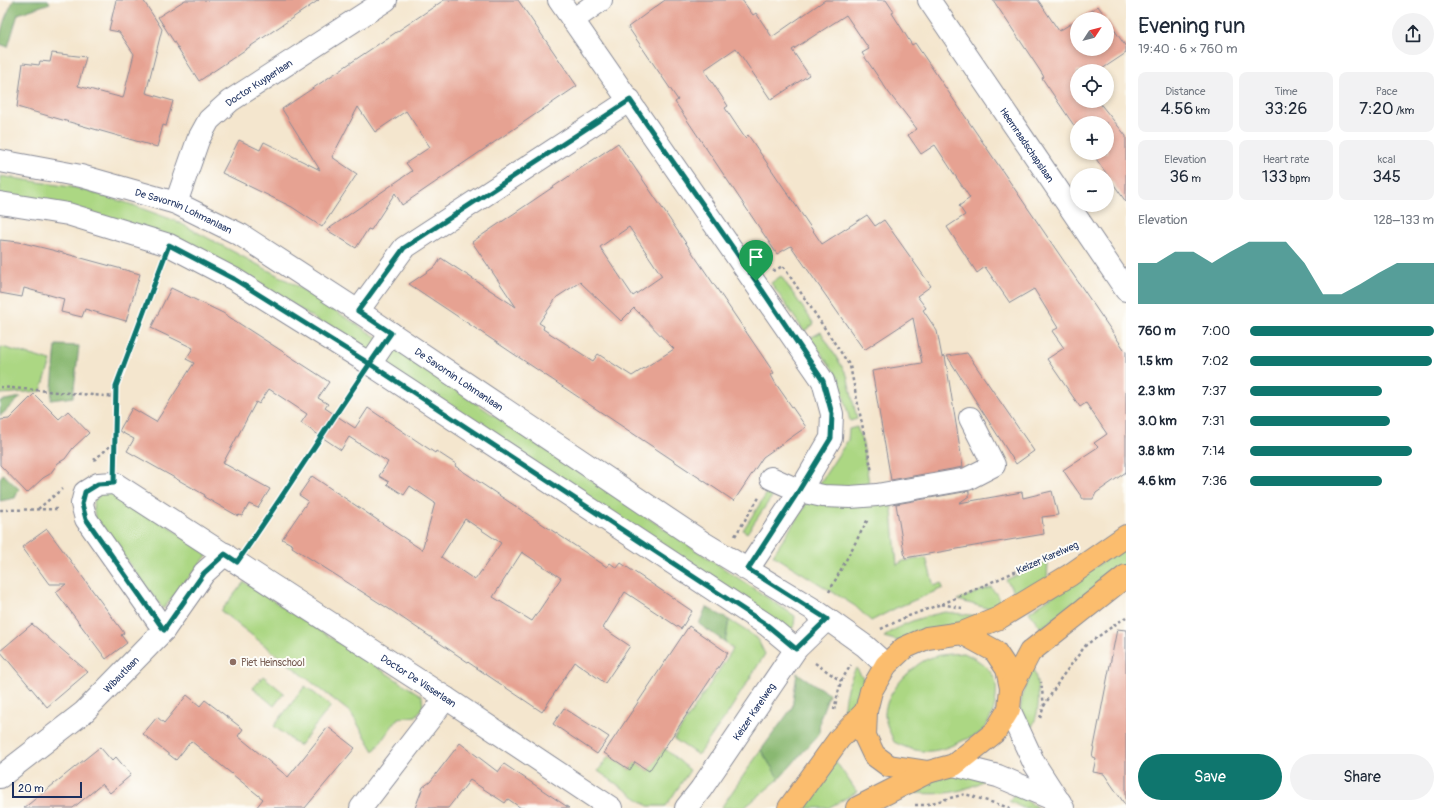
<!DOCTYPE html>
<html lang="en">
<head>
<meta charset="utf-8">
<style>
  body { margin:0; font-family:Pangolin,sans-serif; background:#f2f2f3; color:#1f2937; height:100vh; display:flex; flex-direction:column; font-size:15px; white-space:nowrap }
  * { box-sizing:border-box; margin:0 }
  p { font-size:13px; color:#747a83 }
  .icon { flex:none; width:22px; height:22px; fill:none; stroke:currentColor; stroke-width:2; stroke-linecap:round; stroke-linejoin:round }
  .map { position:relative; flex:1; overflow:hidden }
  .sheet { display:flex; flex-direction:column; background:#fff; width:320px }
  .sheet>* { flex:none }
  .needle { width:26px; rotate:54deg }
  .buttons { position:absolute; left:1070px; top:12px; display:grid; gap:8px }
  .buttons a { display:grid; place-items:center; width:44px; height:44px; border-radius:50%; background:#fff; box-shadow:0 2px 6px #0003; font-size:20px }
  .scale { position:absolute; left:12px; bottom:10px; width:70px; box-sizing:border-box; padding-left:4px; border:2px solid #1b2f5e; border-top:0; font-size:11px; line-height:14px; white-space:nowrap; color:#1b2f5e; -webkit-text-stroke:3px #fdfcf7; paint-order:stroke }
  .pin { position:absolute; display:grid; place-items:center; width:34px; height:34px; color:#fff; margin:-41px -17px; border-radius:50% 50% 50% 0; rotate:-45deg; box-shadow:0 0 4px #0007 }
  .pin .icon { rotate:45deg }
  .round { display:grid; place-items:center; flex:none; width:42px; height:42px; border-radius:21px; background:#f2f2f3 }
  .headline { display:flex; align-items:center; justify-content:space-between; height:68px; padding:0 12px }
  h1 { font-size:22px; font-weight:600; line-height:30px }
  .figures { display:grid; grid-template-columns:repeat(3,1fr); gap:6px; height:68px; padding:4px 12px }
  .figures div { display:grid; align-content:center; border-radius:8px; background:#f2f2f3; text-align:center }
  .figures b { font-size:17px; font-weight:600 }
  .figures small { font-size:11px; font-weight:400 }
  .figures p { font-size:11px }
  .chart { height:112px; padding:8px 12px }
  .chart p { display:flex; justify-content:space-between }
  .chart svg { width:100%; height:72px; margin-top:4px; fill:#0f766e; opacity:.7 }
  .cta { display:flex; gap:8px; margin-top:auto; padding:8px 12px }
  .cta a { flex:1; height:46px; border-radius:24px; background:#0f766e; color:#fff; font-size:16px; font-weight:600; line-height:46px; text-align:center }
  .cta a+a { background:#f2f2f3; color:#1f2937 }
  ul { padding:0 12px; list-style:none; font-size:13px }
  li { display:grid; grid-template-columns:64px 48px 1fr; align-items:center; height:30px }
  li i { height:10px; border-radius:5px; background:#0f766e }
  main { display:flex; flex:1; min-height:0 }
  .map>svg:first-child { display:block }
</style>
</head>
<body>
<main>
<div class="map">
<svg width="1126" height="808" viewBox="0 0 1126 808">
  <rect width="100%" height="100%" fill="#fdfcf7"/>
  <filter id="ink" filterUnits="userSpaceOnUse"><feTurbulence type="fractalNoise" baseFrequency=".025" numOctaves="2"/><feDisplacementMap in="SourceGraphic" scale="8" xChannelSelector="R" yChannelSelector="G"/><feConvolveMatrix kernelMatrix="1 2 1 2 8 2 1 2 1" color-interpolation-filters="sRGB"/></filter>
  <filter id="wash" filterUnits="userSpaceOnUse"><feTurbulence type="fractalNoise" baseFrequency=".012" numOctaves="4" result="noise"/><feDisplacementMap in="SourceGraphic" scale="16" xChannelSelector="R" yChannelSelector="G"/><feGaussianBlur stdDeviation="0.9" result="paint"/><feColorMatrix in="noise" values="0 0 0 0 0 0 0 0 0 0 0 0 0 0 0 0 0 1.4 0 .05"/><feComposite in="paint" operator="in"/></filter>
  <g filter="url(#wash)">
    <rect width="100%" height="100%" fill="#f4e6ce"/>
    <!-- green -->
    <g fill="#acd783" stroke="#648370">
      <path d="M0,176L77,188L127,203L176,221L292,283L381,340L795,616L794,627L785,632L283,298L0,194Z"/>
      <path d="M781,276L814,324L804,331L771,283Z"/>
      <path d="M821,332L847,375L857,419L850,421L839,378L810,338Z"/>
      <path d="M2,347L51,361L41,391L0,394V348Z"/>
      <path d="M857,427L863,444L870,490L891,501L897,565L903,561L926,558L934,586L941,583L943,588L896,608L871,621L855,606L773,555L848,440L849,429Z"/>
      <path d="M771,487L776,491L747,533L743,530Z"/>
      <path d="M101,491L121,495L209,553L163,609L95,518L93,503Z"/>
      <path d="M1126,546V568L1041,628L1029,612Z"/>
      <path d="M1048,562L1047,581L1019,598L1006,580Z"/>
      <path d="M244,582L422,696L423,707L416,716L398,718L374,751L351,713L221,611Z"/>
      <path d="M991,587L1005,606L998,611L957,600Z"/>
      <path d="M945,612L987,617L902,642L884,637C903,622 922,617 945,612Z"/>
      <path d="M729,620L757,638L765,654L728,713L698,755L674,739L733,649L725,642Z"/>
      <path d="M963,653C975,657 993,669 996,683C998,699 993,720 981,732C977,736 969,738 964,740C937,753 922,756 894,742C891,734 886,725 885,716C883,696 912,664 930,658C940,654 952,654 963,653Z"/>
      <path d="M856,668L865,681L859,696L844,724C843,700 845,689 856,668Z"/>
      <path d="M1033,668C1040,686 1042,717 1028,732L1020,713L1022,695Z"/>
      <path d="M263,676L284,693L274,706L253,688Z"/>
      <path d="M305,686L331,706L299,746L274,726Z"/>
      <path d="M664,748L690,770L666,806H648L598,771L609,756L630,770L635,762L649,771Z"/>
      <path d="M761,750L779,779L744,808H721Z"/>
      <path d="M832,756L857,792L828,808H801Z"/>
      <path d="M963,773L987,778C960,796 935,795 904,792L935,779Z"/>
      <path d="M1015,793L1038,808H1023L1009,801Z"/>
    </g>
    <!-- forest -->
    <g fill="#89b871" stroke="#527468">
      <path d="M14,0H48L50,3L18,14L8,47L0,44C0,29 6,14 14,0Z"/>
      <path d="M56,345L79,346L73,397L51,400Z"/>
      <path d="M21,397L0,416V401Z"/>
      <path d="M3,474L19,489L15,498L0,501V478Z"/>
      <path d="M706,607L729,620L725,642L699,624Z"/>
      <path d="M797,673L829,694L820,718L819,734L779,779L761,750L792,708Z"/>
    </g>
    <g id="blocks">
      <!-- building -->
      <g fill="#e6a292" fill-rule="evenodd">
        <path d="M116,0H143L162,29L146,93L173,101L166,126L163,125L157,147L17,107L23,63L39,65L40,61L50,62L52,53L86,57L78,86L123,98L134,54L119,32L109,30Z"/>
        <path d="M185,0H319L199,81L158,17Z"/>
        <path d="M444,0H518L577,86L402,205L395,193L371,230L368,229L356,248L327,230L412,171L406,163L430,147L406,111L375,132L358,107L332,157L357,174L322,227L292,207L222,173L239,140L260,150L264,142L320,170L282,109Z"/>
        <path d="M665,0H742L753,15L756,13L772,37L825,0H886L894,12L892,13L912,45L915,43L1126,352V472L1096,493L1093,499H1083L1063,470L1098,447L1094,443L1107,434L1086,403L1080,407L1047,359L1064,348L1052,331L1058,328L1034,289L1010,303L985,267L977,273L947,227L965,215L959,206L970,198L935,145L921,154L908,135L917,129L889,93L862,53L869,49L846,15L792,50L809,75L771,100L736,48L704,70L728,106L725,108L745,138L748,135L822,244L867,215L875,226L884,220L931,286L917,296L926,308L923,310L937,331L942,357L945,356L963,467L891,480L872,371L922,363L913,318L864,350L791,246L777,254L675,102L678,100L628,27Z"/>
        <path d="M993,0H1038L1059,31L1077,20V49H1107V19L1126,47V53L1099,71H1077V101H1098L1126,136V202L1092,153H1107V123H1077V130L1042,78L1044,77L1039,69Z"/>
        <path d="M1098,6L1107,19H1078Z"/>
        <path d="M618,143L774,373L771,375L776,384L806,427L763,457L734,501L409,284L436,266L441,258L516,307L472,242ZM629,227L662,276L633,296L600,247ZM580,282L621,321L634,308L674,349L632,376L598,354L593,361L543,329L544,326L539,323L557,297Z"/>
        <path d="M0,240L19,242L52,250L140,274L126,321L85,309L82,317L61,312L64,299L24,288L22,297L0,293Z"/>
        <path d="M171,288L223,313L322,377L329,382L318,398L328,404L325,408L355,428L368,408L435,453L436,451L456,464L455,466L607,567L610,563L617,568L621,563L692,611L681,629L625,592L603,628L630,646L605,683L575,662L542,712L389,609L292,547L293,545L282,539L308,501L299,495L312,476L422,550L435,503L410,486L404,495L387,484L389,482L379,476L388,462L349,437L341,450L301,423L307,414L269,389L259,404L256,402L223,463L270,489L258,508L249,504L242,516L239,515L238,516L204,497L205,495L127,451L134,439L119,431L132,408L156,422L194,363L186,359L193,348L151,328ZM465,519L501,543L475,580L441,557ZM522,552L561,578L532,621L493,597Z"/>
        <path d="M967,353L1034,451L1016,464L947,356Z"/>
        <path d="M34,394L59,419L68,411L89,433L73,448L65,459L58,463L50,474L43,478L27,493L0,465V420L9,419Z"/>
        <path d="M969,491V496L959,503L1022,492L1023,498L1052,491L1058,515L1042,517L1044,534L905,558L896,504Z"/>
        <path d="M47,529L124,633L121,635L127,643L106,659L56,592L66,584H49L22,547Z"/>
        <path d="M32,624L88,672L47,707L0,651Z"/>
        <path d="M689,626L728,653L649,771L635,762L630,770L604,753Z"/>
        <path d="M1117,629L1126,630V806L1104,774L1093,772L1096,758L1092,757Z"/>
        <path d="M187,695L200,706L205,700L243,729L238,736L288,777L328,727L355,748L305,808H256L263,799L191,741L176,760L143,734L157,717L164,723Z"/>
        <path d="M564,708L609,737L597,754L553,724Z"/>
        <path d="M460,743L498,772L504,764L569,808H521L508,799L505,803L470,780L448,808H415L423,787L430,782Z"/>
        <path d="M100,747L112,761L116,757L131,775L110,793L102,784L73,808H24Z"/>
      </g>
    </g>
  </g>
  <g filter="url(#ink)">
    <use href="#blocks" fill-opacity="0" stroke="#888a96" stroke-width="1"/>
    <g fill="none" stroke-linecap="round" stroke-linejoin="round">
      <!-- minor casing -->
      <g stroke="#888a96" stroke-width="24">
        <g id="minor">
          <path d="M559,0L823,381L832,414L831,438L800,491L748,569"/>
          <path id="s1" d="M929,0L1126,290"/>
          <path d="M573,20L601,0"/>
          <path id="s2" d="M0,161L81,176L176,203L241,235L358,311L702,542L816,611L865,646L886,665"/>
          <path d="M0,203L68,214L169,245L234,279L370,364L767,625L796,649"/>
          <path id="s3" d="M176,203L198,140L209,120L230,101L386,0"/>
          <path d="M358,311L404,248L630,100"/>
          <path d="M370,364L391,333"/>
          <path d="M771,478L800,491L823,496L850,497L877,495L967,479L994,465L970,418"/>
          <path id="s4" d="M164,630L86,519L82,504L85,492L98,484L114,483L446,698L611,808"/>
          <path d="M1009,709L1034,763L1063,808"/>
          <path d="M954,765L998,776L1060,802"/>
          <path id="s5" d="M0,777L84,712L164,630L204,573L225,554"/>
          <path d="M361,808L446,698"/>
          <path id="s6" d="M686,808L701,789L796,649L827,619"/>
        </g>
      </g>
      <!-- major casing -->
      <g stroke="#888a96" stroke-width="24">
        <g id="major">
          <path d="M962,633L995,651L1007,669L1011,688L1009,709L995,732L954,765L928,772L889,766L874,755L865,736L866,711L871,691L886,665L904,648L927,638L962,633L999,618L1070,575L1126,536"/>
          <path d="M1011,688L1030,652L1126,576"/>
          <path d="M789,808L839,739L866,711"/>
          <path d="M857,808L928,772"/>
        </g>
      </g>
      <!-- path -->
      <g stroke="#888a96" stroke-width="2.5" stroke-dasharray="3 3" stroke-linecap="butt">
        <path d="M773,271L783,266L850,366L872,472"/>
        <path d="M0,387L116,397"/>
        <path d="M94,460L114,443"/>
        <path d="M115,461L116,386L161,266"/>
        <path d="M38,509L62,489"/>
        <path d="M0,510L59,509"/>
        <path d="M735,536L760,496"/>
        <path d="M250,543L357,383"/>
        <path d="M829,592L868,519"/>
        <path d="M942,604L1062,551"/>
        <path d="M881,629L906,617L941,604L962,608"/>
        <path d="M815,663L841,681"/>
        <path d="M1044,706L1061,678L1086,645L1126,617"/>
        <path d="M834,710L841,681L851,665"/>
        <path d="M1040,718L1044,706L1041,682"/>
        <path d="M915,805H924L965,794L1010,808"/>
      </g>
      <!-- minor -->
      <use href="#minor" stroke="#fff" stroke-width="22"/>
      <!-- major -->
      <use href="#major" stroke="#fbbd6e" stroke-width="22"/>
    </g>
  </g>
  <g fill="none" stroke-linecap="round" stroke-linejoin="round" filter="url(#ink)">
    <!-- route casing -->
    <g stroke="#fff" stroke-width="8">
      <path id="route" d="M756,281L630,100L404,248L358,311L391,333C338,408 290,487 237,562L225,554L204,573L164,630L86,519L82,504L85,492L98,484L114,483L116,386L169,245L234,279L370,364L767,625L796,649L827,619L748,569L798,492L831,438L832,414L823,381L756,281"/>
    </g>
    <!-- route -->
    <use href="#route" stroke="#0f766e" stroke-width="5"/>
  </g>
  <!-- markers -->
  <circle fill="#8d6e63" stroke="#fdfcf7" stroke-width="1.5" cx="233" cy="662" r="4"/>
  <g text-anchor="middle" stroke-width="4" stroke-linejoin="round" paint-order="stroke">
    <!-- street labels -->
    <g font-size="10" fill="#1b2f5e" stroke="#fdfcf7">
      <text dy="4" stroke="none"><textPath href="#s3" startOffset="152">Doctor Kuyperlaan</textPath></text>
      <text dy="4" stroke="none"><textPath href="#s1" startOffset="175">Heemraadschapslaan</textPath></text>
      <text dy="4" stroke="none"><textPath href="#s2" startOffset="191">De Savornin Lohmanlaan</textPath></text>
      <text dy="4" stroke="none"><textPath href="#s2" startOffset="515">De Savornin Lohmanlaan</textPath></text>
      <text transform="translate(1047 557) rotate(-24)" y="4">Keizer Karelweg</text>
      <text dy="4" stroke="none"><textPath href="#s5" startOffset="159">Wibautlaan</textPath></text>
      <text dy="4" stroke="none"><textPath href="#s4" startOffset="558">Doctor De Visserlaan</textPath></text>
      <text dy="4" stroke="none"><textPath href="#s6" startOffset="118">Keizer Karelweg</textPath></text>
    </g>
    <!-- education labels -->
    <g font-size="10" fill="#785e54" stroke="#fdfcf7" text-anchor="start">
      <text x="241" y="666">Piet Heinschool</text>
    </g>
  </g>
</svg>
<div class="buttons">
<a><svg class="needle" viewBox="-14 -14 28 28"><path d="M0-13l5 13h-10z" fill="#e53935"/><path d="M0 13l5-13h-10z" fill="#747a83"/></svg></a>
<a><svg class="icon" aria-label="locate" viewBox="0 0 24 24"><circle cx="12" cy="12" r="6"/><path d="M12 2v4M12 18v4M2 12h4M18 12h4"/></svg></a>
<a>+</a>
<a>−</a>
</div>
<div class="scale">20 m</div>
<div class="pin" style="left:756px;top:281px;background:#1e9e55"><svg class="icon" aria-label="arrive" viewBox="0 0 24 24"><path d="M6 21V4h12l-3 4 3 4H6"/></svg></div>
</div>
<section class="sheet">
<div class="headline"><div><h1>Evening run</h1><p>19:40 · 6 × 760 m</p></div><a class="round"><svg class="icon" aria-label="share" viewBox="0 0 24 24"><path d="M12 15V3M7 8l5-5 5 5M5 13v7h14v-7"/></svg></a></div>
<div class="figures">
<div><p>Distance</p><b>4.56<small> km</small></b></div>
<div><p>Time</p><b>33:26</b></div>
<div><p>Pace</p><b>7:20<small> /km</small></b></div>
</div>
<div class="figures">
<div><p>Elevation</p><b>36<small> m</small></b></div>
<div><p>Heart rate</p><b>133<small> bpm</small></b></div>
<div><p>kcal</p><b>345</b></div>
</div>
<div class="chart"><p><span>Elevation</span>128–133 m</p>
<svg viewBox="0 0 160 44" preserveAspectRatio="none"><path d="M0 44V19L10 19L20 12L30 12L40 19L50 12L60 6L70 6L80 6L90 19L100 38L110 38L120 32L130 25L140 19L150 19L160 19V44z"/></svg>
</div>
<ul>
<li><b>760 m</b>7:00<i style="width:100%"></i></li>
<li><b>1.5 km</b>7:02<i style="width:99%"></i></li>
<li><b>2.3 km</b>7:37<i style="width:72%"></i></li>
<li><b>3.0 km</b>7:31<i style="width:76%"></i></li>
<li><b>3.8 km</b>7:14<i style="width:88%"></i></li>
<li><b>4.6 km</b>7:36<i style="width:72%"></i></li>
</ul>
<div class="cta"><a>Save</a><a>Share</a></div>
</section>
</main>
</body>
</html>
